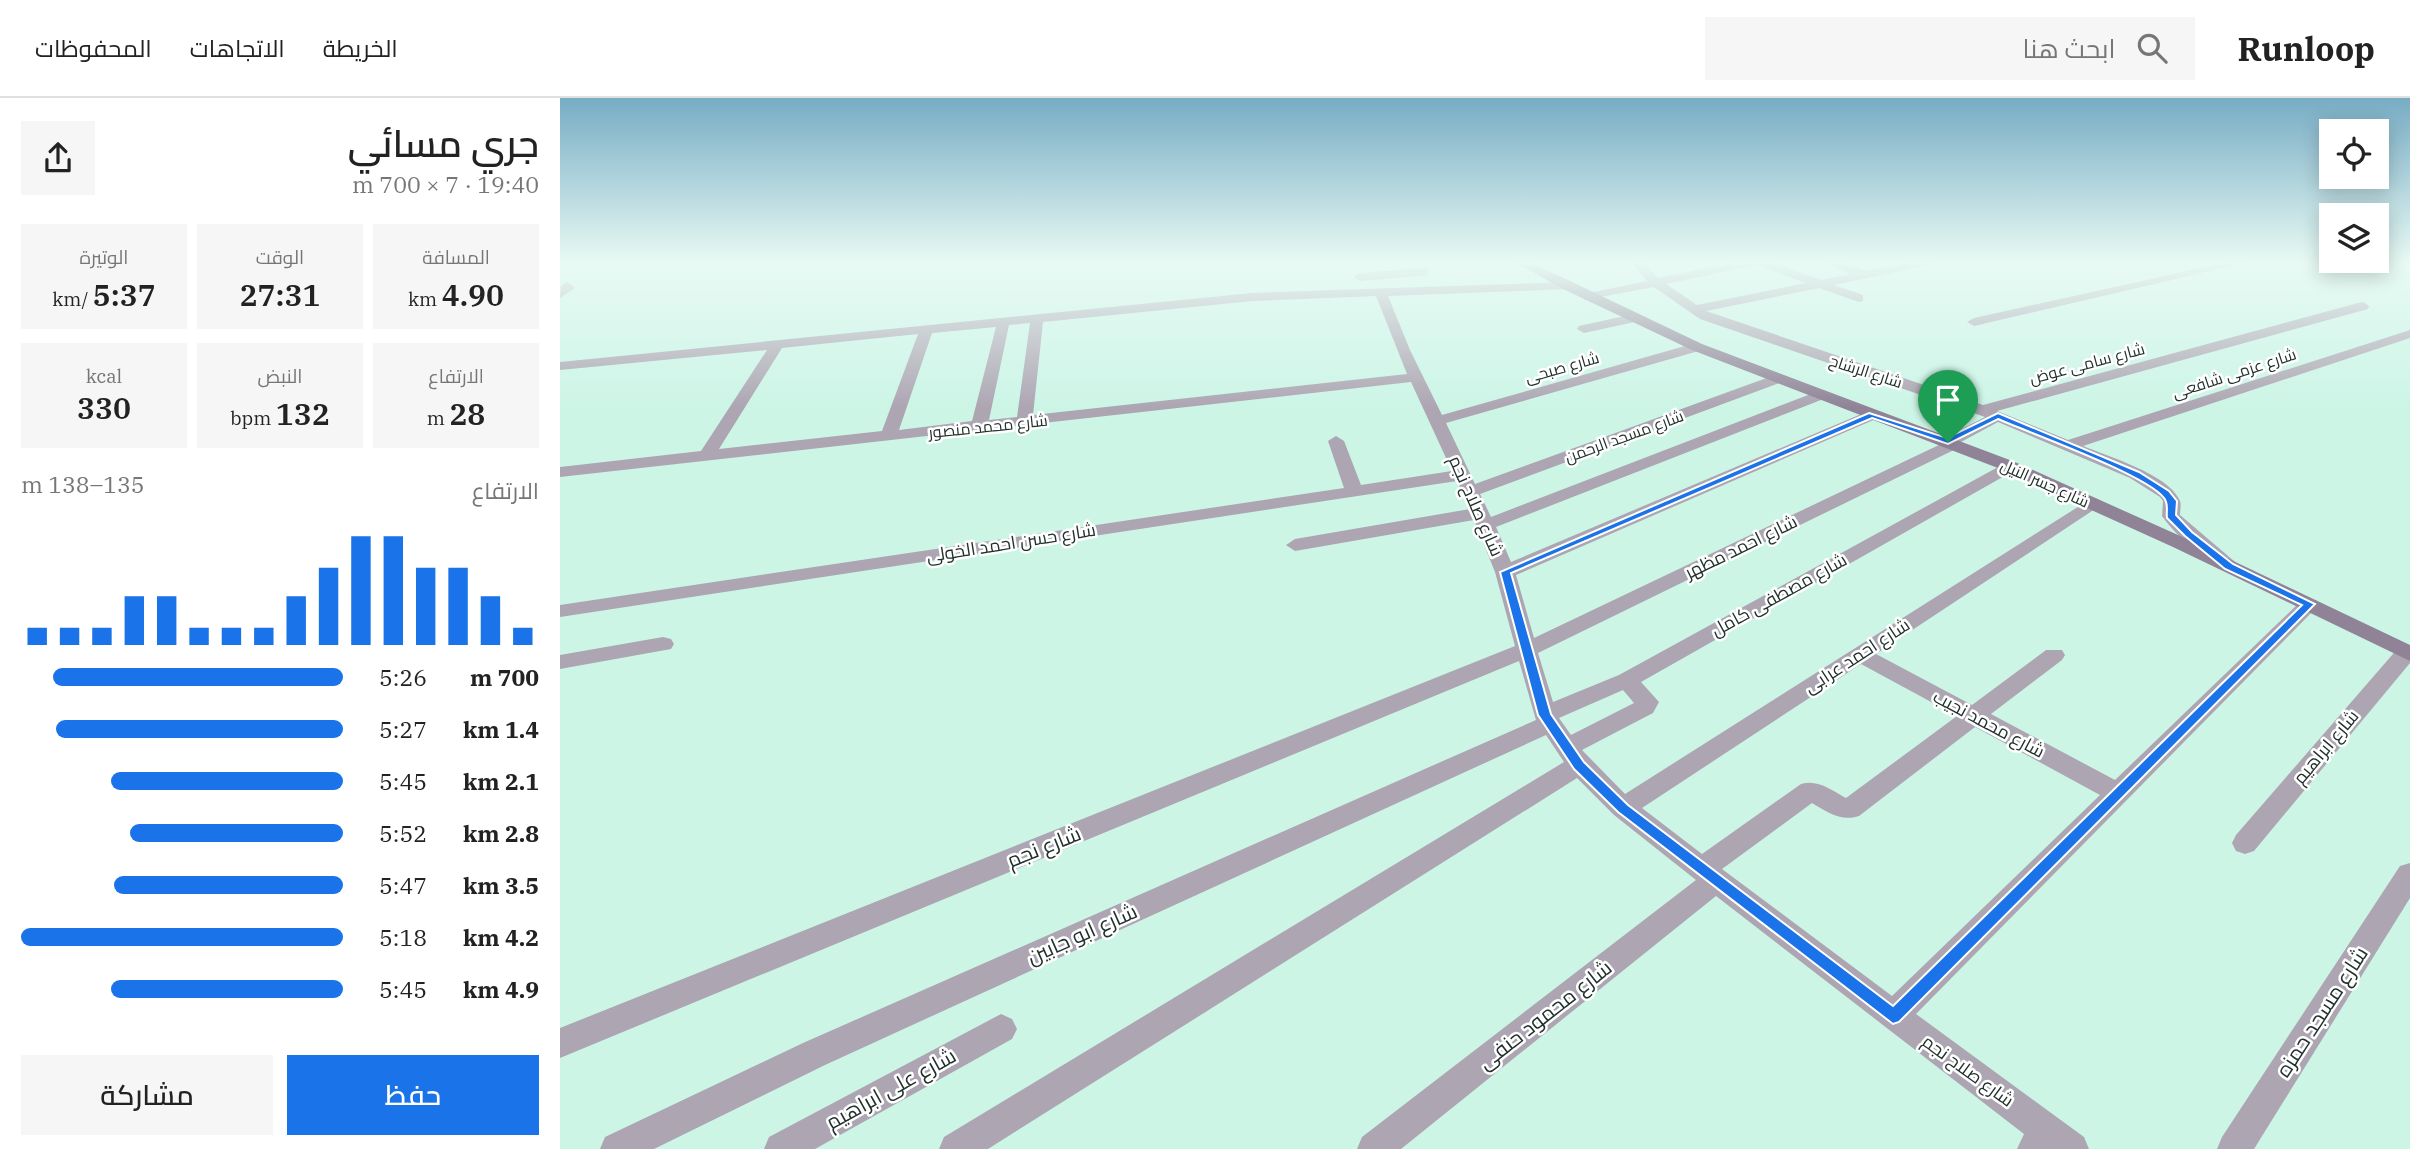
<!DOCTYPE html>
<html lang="ar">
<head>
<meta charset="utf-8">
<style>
  body { margin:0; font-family:"IBM Plex Serif",Cairo,serif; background:#f6f6f6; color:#222; direction:rtl; height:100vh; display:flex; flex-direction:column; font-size:26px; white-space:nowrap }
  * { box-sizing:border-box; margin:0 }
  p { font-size:23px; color:#767676 }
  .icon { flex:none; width:38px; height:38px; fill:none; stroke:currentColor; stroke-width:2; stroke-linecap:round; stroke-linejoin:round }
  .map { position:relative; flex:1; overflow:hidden; direction:ltr }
  .panel { display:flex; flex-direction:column; background:#fff; width:560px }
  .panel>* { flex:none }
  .controls { position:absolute; left:1759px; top:21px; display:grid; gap:14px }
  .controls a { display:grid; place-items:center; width:70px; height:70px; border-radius:0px; background:#fff; box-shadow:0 4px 18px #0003; font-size:35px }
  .pin { position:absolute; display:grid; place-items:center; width:60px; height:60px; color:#fff; margin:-72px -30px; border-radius:50% 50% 50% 0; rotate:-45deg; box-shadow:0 0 7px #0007 }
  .pin .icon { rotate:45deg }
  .round { display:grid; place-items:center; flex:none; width:74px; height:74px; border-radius:0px; background:#f6f6f6 }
  .head { display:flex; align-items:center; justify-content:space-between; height:119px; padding:0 21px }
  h1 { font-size:38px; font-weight:600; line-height:52px }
  .metrics { display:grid; grid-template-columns:repeat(3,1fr); gap:10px; height:119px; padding:7px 21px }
  .metrics div { display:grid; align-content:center; border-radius:0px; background:#f6f6f6; text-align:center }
  .metrics b { font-size:30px; font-weight:600 }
  .metrics small { font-size:19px; font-weight:400 }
  .metrics p { font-size:19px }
  .chart { height:196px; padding:14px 21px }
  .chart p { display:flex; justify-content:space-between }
  .chart svg { width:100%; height:126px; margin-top:7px; stroke:#1a73e8; stroke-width:6 }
  .primary-button { display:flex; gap:14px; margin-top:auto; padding:14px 21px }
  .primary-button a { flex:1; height:80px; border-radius:0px; background:#1a73e8; color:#fff; font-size:28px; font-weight:600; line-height:80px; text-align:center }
  .primary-button a+a { background:#f6f6f6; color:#222 }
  ul { padding:0 21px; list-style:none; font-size:23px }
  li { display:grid; grid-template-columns:112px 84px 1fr; align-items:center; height:52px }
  li i { height:18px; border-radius:9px; background:#1a73e8 }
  header { display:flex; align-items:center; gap:42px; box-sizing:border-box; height:98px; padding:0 35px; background:#fff; border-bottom:2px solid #e0e0e0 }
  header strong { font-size:33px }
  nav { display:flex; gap:38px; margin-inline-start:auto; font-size:24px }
  .search { width:490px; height:63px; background:#f6f6f6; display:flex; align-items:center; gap:18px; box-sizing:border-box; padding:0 24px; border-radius:0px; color:#767676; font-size:26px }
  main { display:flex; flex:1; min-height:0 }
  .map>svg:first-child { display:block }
</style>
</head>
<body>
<header>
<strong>Runloop</strong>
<div class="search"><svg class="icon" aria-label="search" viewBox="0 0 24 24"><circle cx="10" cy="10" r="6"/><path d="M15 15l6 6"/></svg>ابحث هنا</div>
<nav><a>الخريطة</a><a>الاتجاهات</a><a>المحفوظات</a></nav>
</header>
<main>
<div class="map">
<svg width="1850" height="1051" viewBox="0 0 1850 1051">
  <rect width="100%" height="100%" fill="#ccf5e6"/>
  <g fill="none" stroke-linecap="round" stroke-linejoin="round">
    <!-- street -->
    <g fill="#ada5b2" fill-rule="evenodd">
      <path d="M1070,163H1082L1098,180L1182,163H1208L1261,182L1291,176L1260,163H1277L1306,173L1357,163H1380L1374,166L1274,187L1303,197V203L1299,204L1259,190L1146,213L1423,307L1798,205L1803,204L1809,208L1808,211L1437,313L1508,342L1850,232V240L1523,348C1547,358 1607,376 1619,401C1622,405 1620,412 1620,417L1674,463L1677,467L1674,471C1654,476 1613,434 1602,418L1603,403L1600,399L1570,380L1438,324L1401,344L1400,349L978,555L993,604L1059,577L1449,363L1457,368L1455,372L1081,584L1099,604L1093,615L1022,652L1065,696L1532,400L1538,401L1541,405L1538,409L1316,556L1412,607L1486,552H1502L1505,557L1502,562L1431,616L1555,682L1742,502H1756L1759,506L1756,510L1356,916L1524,1039L1529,1051H1457L1464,1036L1156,798L841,1051H797L802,1039L1136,782L1054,717L1017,680L428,1051H379L384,1039L1004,664L986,637L265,967L94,1051H40L45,1039L243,945L976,622L959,563L0,960V930L955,548L935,474L914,422L735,453L726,447L735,441L910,411L897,383L0,519V507L784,390L768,343L776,338L784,343L801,387L892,373L851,284L0,379V369L141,353L207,252L0,272V264L692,195L1007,184L1013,188L1011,191L828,198L850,252L882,317L1132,246H1142L1144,249L1142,252L886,325L915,386L1212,278H1222L1224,281L1222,284L920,396L931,419L1256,294H1266L1269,297L1266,300L936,429L951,464L1306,314H1318L1320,317L1318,320L956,477L974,540L1381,346L1382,341L1425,319L1140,221L1094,189L1024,202V196L1087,183ZM1197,167L1246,185L1137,207L1106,186ZM816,198L847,276L473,317L483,224L692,203ZM470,225L457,319L429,322L449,227ZM436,229L412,323L339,332L372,235ZM358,236L322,333L159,351L222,250ZM1301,566L1397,618L1286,700C1271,692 1258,681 1241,686L1142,756L1082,710ZM1063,592L1074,605L1011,637L999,620ZM1415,629L1540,697L1332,898L1162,771L1252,705C1267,714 1281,724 1299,718Z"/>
      <path d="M1672,163H1693L1414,228L1407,224L1414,220Z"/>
      <path d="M864,170L868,171V177L800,183L794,179L800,175Z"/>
      <path d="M7,184L15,190L0,200L1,188Z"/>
      <path d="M1074,216L1081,220L1079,223L1024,235L1017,231L1019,228Z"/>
      <path d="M103,539L111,541L114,546L111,551L0,571V557Z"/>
      <path d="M1847,547L1850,548V565L1694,753L1685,756L1676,753L1672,745L1676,737L1839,549Z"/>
      <path d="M1850,765V800L1694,1051H1657L1662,1039L1840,768Z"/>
      <path d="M441,916L452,921L457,931L452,941L255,1051H204L209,1039Z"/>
    </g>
    <!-- secondary -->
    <path fill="#908397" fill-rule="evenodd" d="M953,163H968L1142,246L1455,364L1627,441L1850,547V563L1613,449L1443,372L1132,252L1003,191Z"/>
  </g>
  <!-- sky -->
  <linearGradient id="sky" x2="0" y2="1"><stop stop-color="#77acc4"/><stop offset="0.53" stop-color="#e8faf4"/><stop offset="1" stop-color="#e8faf4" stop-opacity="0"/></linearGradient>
  <rect width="1850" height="310" fill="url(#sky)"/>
  <!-- route -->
  <path fill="#1a73e8" stroke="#fff" stroke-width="2" fill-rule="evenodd" d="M1309,315L1387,340L1438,315L1579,374L1609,393L1617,403L1616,417L1632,434L1673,466L1755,506L1339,924L1333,926L1058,714L1014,671L978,617L940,474ZM1312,320L1388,346L1438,321C1470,335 1587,377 1604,400C1609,406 1606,413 1607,420L1625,438L1665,471L1742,507L1333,908L1068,707L1024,664L991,616L951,475Z"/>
  <g text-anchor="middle" stroke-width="5" stroke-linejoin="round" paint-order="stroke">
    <!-- far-street labels -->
    <g font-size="16" fill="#21312b" stroke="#fff">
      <text transform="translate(1527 265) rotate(-15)" y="6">شارع سامى عوض</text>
      <text transform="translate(1002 269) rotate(-16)" y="6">شارع صبحى</text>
      <text transform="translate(1306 273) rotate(18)" y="6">شارع الرشاح</text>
      <text transform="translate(1674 275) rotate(-18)" y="6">شارع عزمى شافعى</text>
      <text transform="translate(428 328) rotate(-6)" y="6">شارع محمد منصور</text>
      <text transform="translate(1064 338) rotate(-20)" y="6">شارع مسجد الرحمن</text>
      <text transform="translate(1485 385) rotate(24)" y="6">شارع جسر النيل</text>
    </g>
    <!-- street labels -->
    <g font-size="18" fill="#21312b" stroke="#fff">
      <text transform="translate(916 408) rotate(66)" y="6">شارع صلاح نجم</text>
      <text transform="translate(451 445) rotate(-9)" y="6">شارع حسن احمد الخولى</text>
      <text transform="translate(1181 449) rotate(-26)" y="6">شارع احمد مظهر</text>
      <text transform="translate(1219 497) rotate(-29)" y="6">شارع مصطفى كامل</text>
      <text transform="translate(1297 558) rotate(-33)" y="6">شارع احمد عرابى</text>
      <text transform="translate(1429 626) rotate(28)" y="6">شارع محمد نجيب</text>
      <text transform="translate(1766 649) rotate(-50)" y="6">شارع ابراهيم</text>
      <text transform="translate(1408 973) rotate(36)" y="6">شارع صلاح نجم</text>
    </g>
    <!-- near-street labels -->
    <g font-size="21" fill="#21312b" stroke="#fff">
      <text transform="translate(484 749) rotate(-22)" y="7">شارع نجم</text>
      <text transform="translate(522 836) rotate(-24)" y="7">شارع ابو جابين</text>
      <text transform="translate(1762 914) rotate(-57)" y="7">شارع مسجد حمزه</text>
      <text transform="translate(985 917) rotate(-38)" y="7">شارع محمود حنفى</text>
      <text transform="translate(331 991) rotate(-29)" y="7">شارع على ابراهيم</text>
    </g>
  </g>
</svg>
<div class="controls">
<a><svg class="icon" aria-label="locate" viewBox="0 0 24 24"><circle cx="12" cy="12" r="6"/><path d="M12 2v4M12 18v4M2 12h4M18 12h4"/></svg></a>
<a><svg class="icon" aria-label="layers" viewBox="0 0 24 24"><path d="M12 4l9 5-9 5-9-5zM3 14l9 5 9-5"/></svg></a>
</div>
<div class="pin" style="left:1388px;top:344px;background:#1e9e55"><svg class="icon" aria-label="arrive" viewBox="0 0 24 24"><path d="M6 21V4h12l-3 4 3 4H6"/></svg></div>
</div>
<section class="panel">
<div class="head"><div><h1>جري مسائي</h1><p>19:40 · 7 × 700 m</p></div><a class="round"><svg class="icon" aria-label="share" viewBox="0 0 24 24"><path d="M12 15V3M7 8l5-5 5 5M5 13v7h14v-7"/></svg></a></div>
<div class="metrics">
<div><p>المسافة</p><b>4.90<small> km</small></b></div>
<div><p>الوقت</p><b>27:31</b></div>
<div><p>الوتيرة</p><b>5:37<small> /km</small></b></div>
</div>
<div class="metrics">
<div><p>الارتفاع</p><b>28<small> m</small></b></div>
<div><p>النبض</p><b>132<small> bpm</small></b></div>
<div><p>kcal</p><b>330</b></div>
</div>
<div class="chart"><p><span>الارتفاع</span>135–138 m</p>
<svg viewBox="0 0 160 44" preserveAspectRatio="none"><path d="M5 44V38M15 44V38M25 44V38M35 44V27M45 44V27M55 44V38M65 44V38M75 44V38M85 44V27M95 44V17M105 44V6M115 44V6M125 44V17M135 44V17M145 44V27M155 44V38"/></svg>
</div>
<ul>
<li><b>700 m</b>5:26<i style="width:90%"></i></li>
<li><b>1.4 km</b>5:27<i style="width:89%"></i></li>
<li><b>2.1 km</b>5:45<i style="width:72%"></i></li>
<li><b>2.8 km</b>5:52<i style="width:66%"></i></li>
<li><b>3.5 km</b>5:47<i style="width:71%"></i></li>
<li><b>4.2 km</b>5:18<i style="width:100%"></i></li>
<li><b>4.9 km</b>5:45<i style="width:72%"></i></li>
</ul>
<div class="primary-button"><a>حفظ</a><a>مشاركة</a></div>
</section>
</main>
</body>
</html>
